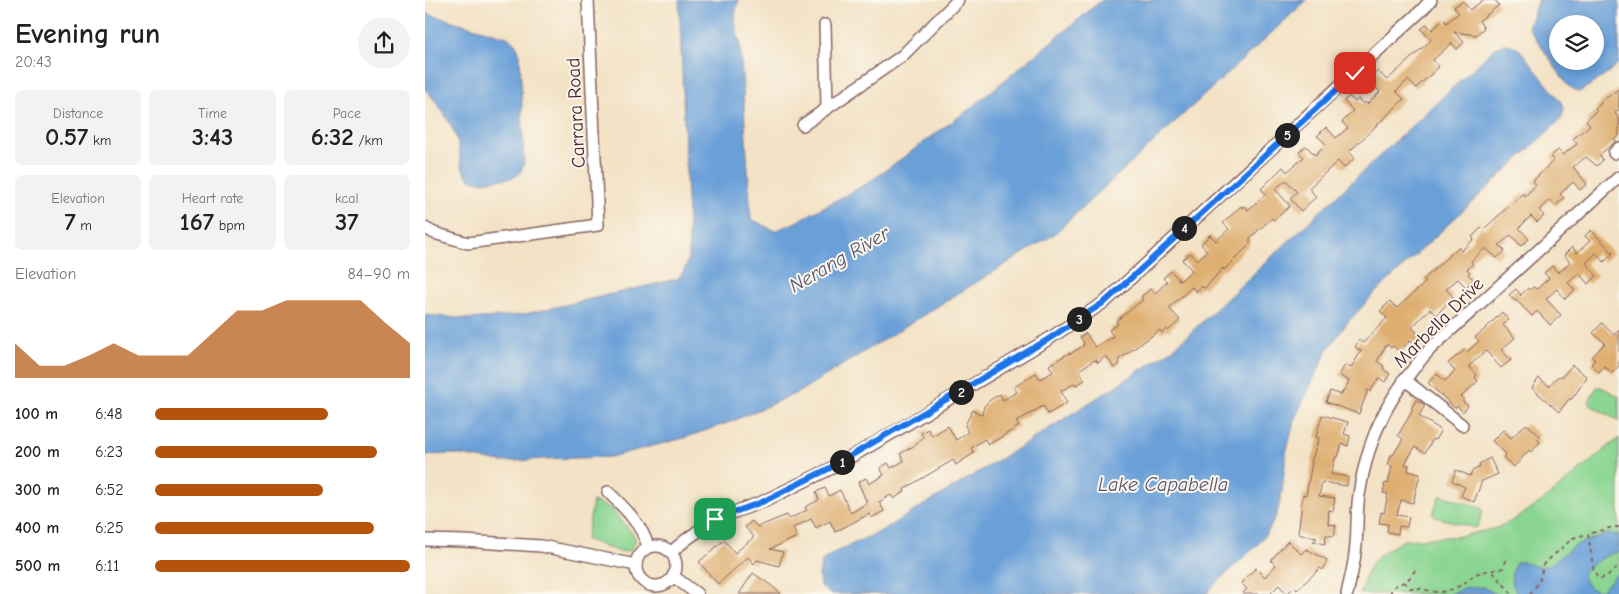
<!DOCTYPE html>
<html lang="en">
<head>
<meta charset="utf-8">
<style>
  body { margin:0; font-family:"Comic Neue",sans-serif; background:#f2f2f2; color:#202124; height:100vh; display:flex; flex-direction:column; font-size:19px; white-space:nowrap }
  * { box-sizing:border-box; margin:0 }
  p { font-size:16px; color:#757577 }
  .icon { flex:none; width:28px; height:28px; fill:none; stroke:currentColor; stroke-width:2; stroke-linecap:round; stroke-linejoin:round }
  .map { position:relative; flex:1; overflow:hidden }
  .sheet { display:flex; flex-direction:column; background:#fff; width:425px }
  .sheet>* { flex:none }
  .controls { position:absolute; left:1124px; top:15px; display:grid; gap:10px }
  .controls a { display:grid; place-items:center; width:55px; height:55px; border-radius:50%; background:#fff; box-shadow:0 2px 8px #0003; font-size:25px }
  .pin { position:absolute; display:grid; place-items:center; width:42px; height:42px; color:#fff; margin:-21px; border-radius:10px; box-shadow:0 2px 8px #0006 }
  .km { position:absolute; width:25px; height:25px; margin:-12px; border-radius:50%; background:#222; color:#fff; font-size:14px; line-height:25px; text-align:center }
  .round { display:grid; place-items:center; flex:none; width:52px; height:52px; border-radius:26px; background:#f2f2f2 }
  .head { display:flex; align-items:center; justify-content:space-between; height:85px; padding:0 15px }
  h1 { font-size:28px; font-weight:700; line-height:38px }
  .metrics { display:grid; grid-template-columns:repeat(3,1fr); gap:8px; height:85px; padding:5px 15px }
  .metrics div { display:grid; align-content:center; border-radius:8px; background:#f2f2f2; text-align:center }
  .metrics b { font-size:25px; font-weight:700 }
  .metrics small { font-size:14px; font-weight:400 }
  .metrics p { font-size:14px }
  .chart { height:140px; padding:10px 15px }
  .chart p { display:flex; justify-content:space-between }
  .chart svg { width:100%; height:90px; margin-top:5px; fill:#b45309; opacity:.7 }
  ul { padding:0 15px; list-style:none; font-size:16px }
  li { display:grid; grid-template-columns:80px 60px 1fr; align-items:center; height:38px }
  li i { height:12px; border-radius:6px; background:#b45309 }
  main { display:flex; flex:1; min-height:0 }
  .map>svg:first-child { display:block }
</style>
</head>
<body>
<main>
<section class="sheet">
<div class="head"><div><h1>Evening run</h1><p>20:43</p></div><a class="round"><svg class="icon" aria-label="share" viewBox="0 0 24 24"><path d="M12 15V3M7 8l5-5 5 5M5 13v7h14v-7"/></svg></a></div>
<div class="metrics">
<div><p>Distance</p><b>0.57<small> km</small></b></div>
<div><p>Time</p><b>3:43</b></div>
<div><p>Pace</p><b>6:32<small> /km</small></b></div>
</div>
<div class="metrics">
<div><p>Elevation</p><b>7<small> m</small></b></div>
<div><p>Heart rate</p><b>167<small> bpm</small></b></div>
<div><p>kcal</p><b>37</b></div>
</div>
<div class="chart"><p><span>Elevation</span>84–90 m</p>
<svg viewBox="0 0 160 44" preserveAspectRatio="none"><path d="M0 44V27L10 38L20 38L30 33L40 27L50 33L60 33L70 33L80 22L90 11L100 11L110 6L120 6L130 6L140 6L150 17L160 27V44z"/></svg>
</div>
<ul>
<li><b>100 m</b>6:48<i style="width:68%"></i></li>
<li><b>200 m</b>6:23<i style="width:87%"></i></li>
<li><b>300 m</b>6:52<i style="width:66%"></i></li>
<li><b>400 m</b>6:25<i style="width:86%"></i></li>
<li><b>500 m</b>6:11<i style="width:100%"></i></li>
</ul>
</section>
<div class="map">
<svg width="1194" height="594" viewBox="0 0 1194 594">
  <rect width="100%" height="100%" fill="#fbf7ec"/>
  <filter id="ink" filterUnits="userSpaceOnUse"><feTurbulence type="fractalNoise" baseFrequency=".02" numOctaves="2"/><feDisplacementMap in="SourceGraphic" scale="10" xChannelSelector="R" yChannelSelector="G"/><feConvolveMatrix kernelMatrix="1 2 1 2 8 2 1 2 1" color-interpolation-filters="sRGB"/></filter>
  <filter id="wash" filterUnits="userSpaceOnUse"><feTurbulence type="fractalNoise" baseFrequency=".0096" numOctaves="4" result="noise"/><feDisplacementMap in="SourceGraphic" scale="20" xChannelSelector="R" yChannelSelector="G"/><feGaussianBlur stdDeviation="1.12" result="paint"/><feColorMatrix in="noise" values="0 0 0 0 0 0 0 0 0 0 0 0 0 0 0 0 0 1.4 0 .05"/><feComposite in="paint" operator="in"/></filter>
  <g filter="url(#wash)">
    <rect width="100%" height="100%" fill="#f3e2c5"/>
    <!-- green -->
    <g fill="#8ad591" stroke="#6a7a5e">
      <path d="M1172,387H1176L1194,396V421L1165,405L1164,401Z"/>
      <path d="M1194,438V594H935L943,569L948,562L960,551L979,540L1037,536L1071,528L1087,521L1119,500Z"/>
      <path d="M1017,495L1056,508L1058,511L1053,526L1050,528L1010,517L1008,514L1014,497Z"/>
      <path d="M168,501L186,508L207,533L210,537V543L204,551C192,554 174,543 161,540Z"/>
    </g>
    <!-- water -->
    <g fill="#6ba0d8" stroke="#5a6082" fill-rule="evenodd">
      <path d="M254,0H314C308,15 310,28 315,43L326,219L350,231L371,222L443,183L546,108L677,0H882L628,235L374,392L308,421L259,438L185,457L117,459L77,462L29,454L0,455V315L44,319L96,315L252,279C262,269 264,260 264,246Z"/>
      <path d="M1113,0H1194V63L1178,77L1154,92L1143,86L1103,27ZM1132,24H1170V61H1132Z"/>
      <path d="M0,13L82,37L90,43L95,54L99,162C96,175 91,178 78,179C68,180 52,185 44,178C33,169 36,149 31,137C24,119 13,103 0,89Z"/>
      <path d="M1079,44L1086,45L1095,50L1136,102L1139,109L1136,119L951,292L922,323L902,351L870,418L861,453L857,492L852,514L844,530L833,544L785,589L782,594H405L395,585L394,574L397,561L408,553L456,531L595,447L747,350L1069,49Z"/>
      <path d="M1182,534L1194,535V552C1182,553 1164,565 1158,574C1160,584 1165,591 1176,591L1194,572V594H1092C1085,582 1085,574 1091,562H1099L1113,567L1123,566L1150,545Z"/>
      <path d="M1049,587H1058L1071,594H1026L1038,588Z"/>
    </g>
    <g id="blocks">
      <!-- building -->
      <g fill="#deae6f">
        <path d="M1058,0H1070L1074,5L1054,21L1059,28L1051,35L1029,32L1039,42L1032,49L1027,43L1008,60L1014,67L991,88L983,80L971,91L979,99L924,152L930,158L919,168L913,161L884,188L891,197L876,211L865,198L872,192L861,180L850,189L865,206L849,220L847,218L825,238V244L799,270L798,268L780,288L776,287L771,292L767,287L744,308L755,320L743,331L742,329L737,333L735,330L693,360L695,364L689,368L681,356L673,363L671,360L668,361L654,370L660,380L651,385L650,383L636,391L642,403L623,414L618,406L591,422L594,426L576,437L563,445L560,439L546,448L549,453L531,465L528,460L479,489L480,491L469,499L466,495L454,502L459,511L446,518L444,514L410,532L405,521L391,528L386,519L368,528L372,537L345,549L358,552L354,566L332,560L329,564L323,557L293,584L274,562L299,540L310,553L329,537L320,527L327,521L332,527L362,515L364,519L382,510L380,507L394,500L391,492L400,488L404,496L415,490L426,513L442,503L433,482L441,478L444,484L459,475L455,468L463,463L466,468L479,461L475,454L492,444L498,437L496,433L503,429L507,436L523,426L531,440L543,432L540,425L548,410L557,415L559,406L565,400L575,394L578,400L592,392L589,387L611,373L615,379L628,372L624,365L644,353L645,354L659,345L658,344L659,343L655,337L661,333L670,347L688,336L684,330L693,324L691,321L718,300L716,297L725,289L730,293L742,282L738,278L746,271L755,281L767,270L757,260L765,253L772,260L782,251L776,244L785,235L791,241L804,229L798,223L816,206L817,208L819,206L823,210L841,194L836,189L858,167L862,172L879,157L874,152L881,146L890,155L901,144L892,136L901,127L911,138L923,128L917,122L928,111L919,101L924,96L930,102L933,99L938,104L940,102L942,104L955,92L948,85L951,82L946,77L953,71L962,80L1006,40L996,29L1002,24L1007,30L1019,19L1021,23L1034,13L1029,7L1038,1L1045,10Z"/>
        <path d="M1194,89V110L1190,113L1194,118V136L1189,139L1191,141L1174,155L1178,160L1172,166L1161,157L1148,167L1162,184L1155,190L1148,182L1135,194L1139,198L1130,206L1125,200L1114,210L1119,216L1112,222L1106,216L1094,228L1104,239L1096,246L1086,235L1074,245L1080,251L1072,258L1060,248L1046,261L1048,264L1042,269L1045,272L1043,274L1049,280L1041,287L1033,279L1021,289L1028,297L1018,308L1011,315L1005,309L987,327L997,338L991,345L986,340L974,351L968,346L966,348L962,344L952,361L959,366L958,368L959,370L965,374L960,382L954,378L945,392L943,390L934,414L901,402L905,391L916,395L924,381L914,375L920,365L926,368L936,351L930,347L934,340L938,343L962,318L955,311L965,301L972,308L1001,282L998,280L1033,247L1036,251L1049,239L1047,237L1057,227L1059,229L1098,193L1100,196L1111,185L1108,181L1129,160L1125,157L1133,150L1138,155L1152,144L1148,139L1165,125L1161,120L1172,110L1170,108L1176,104L1175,102Z"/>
        <path d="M1166,230L1188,253L1179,262L1171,253L1161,263L1172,276L1163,284L1154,273L1143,283L1150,290L1140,299L1132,289L1121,299L1136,315L1125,325L1112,311L1107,316L1091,300L1090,301L1084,295L1091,289L1096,295L1095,296L1103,288L1105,290L1108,287L1112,289L1124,278L1119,273L1127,266L1133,273L1145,262L1139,255L1147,247L1152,253L1165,241L1160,236Z"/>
        <path d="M1077,312L1084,320L1078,325L1090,338L1076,350L1086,360L1076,368L1061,351L1044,366L1052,375L1050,377L1053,381L1036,397L1039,399L1037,401L1043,406L1038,412L1032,406L1030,408L1003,383L1012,374L1020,381L1030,371L1023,363L1040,350L1042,352L1054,341L1050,337L1059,330Z"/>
        <path d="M1177,323L1189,335L1194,329V366L1187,373L1179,366L1174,372L1166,364L1170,360L1167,357L1180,343L1168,333Z"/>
        <path d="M1147,365L1162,377L1147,399H1144L1134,412L1107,388L1114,378L1124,386L1132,377L1138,376Z"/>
        <path d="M991,400L1000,405L994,416L1016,430L1010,440L1008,439L1000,453L990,447L980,464L984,465L983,471L995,474L988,503L976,500L972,515L984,517L982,527L974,526L973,534L962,532L963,524L954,523L956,512L959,513L963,494L958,493L960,483L963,484L967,466L963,465L966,455H968L978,439L973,435L988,410L986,409Z"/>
        <path d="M897,415L923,422L919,434L925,436L923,446L917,444L913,457L911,456L906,474L923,477L922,486L897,482L894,496L910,498L908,511L904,510L903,524L911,525L909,536L901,535L900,544L888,541L892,538L873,534L878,494L881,495L887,462H886L894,438L891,437Z"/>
        <path d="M1100,425H1103L1115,436L1112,439L1115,442L1106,452L1104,450L1089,467L1078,457L1081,454L1067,441L1078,430L1086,438Z"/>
        <path d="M1065,458L1073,474L1057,481L1049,502L1036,496L1040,487L1027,481L1031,470L1045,476L1047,471L1055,467L1054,464Z"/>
        <path d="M863,541L876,554L881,549L902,560L898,570L895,568L872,590L869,587L862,594L854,585L845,594H817L822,589L816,583L831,568L840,577L851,565L846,560Z"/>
        <path d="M328,573L347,586L356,594H314Z"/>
      </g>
    </g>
  </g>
  <g filter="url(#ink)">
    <use href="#blocks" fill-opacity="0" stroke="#856361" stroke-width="1"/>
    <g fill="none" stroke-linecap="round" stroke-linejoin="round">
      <!-- minor casing -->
      <g stroke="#856361" stroke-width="14">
        <g id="minor">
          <path d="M400,25L402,107"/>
          <path d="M378,125L477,56L533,0"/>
          <path d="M1189,153L1194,148"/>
          <path d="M0,228L9,233L43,243L173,225L163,0"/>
          <path d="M979,379L1037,425"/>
          <path d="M183,492C199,507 218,526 223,547"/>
          <path d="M0,540L39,541L116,546L211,565"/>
          <circle cx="231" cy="566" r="20"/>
          <path d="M246,552L262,539L290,519L337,502L405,469L469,432L622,340L681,301L997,10L1006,0"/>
          <path d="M248,576L272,594"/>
          <path d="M922,594C925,580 929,566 930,553C933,534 931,514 934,495C943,434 965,394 1005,349L1194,177"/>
        </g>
      </g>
      <!-- path -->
      <g stroke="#856361" stroke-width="2" stroke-dasharray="4 4" stroke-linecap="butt">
        <path d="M1194,527H1188L1163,534L1169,572L1175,579L1182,576L1194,566"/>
        <path d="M1068,572L1087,594"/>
        <path d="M979,582L985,588C997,587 1006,593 1016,592C1024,591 1036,586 1042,581C1045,579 1047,576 1051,574C1060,570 1069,571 1078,568L1082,559"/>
        <path d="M965,594C969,583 972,586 981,581C986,578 988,572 992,568"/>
        <path d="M1105,594L1114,582L1118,566L1122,561L1148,538L1162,534"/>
      </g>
      <!-- minor -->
      <use href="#minor" stroke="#fff" stroke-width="11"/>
    </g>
  </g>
  <g fill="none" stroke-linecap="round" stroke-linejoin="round" filter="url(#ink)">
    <!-- route casing -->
    <g stroke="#fff" stroke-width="10">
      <path id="route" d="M290,519L337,502L405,468L622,340L681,301L930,73"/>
    </g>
    <!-- route -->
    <use href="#route" stroke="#1a73e8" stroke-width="6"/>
  </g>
  <g text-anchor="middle" stroke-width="4" stroke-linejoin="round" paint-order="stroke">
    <!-- street labels -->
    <g font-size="19" fill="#4a1f2b" stroke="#fbf7ec">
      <text transform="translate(150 113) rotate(-93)" y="7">Carrara Road</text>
      <text transform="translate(1013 322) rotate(-45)" y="7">Marbella Drive</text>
    </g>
    <!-- water labels -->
    <g font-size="20" font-style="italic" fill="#575370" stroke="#fbf7ec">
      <text transform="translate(414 259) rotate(-30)" y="7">Nerang River</text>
      <text x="738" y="491">Lake Capabella</text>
    </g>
  </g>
</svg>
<div class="controls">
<a><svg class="icon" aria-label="layers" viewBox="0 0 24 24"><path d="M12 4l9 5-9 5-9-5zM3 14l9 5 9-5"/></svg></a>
</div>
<div class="pin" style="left:290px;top:519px;background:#1e9e55"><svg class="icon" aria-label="arrive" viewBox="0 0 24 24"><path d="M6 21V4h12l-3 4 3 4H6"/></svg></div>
<div class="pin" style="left:930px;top:73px;background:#d93025"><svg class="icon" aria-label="check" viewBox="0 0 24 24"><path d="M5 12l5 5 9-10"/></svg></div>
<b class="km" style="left:417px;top:462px">1</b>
<b class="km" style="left:536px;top:392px">2</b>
<b class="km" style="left:654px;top:319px">3</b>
<b class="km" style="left:759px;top:228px">4</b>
<b class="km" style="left:862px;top:135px">5</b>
</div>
</main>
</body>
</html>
